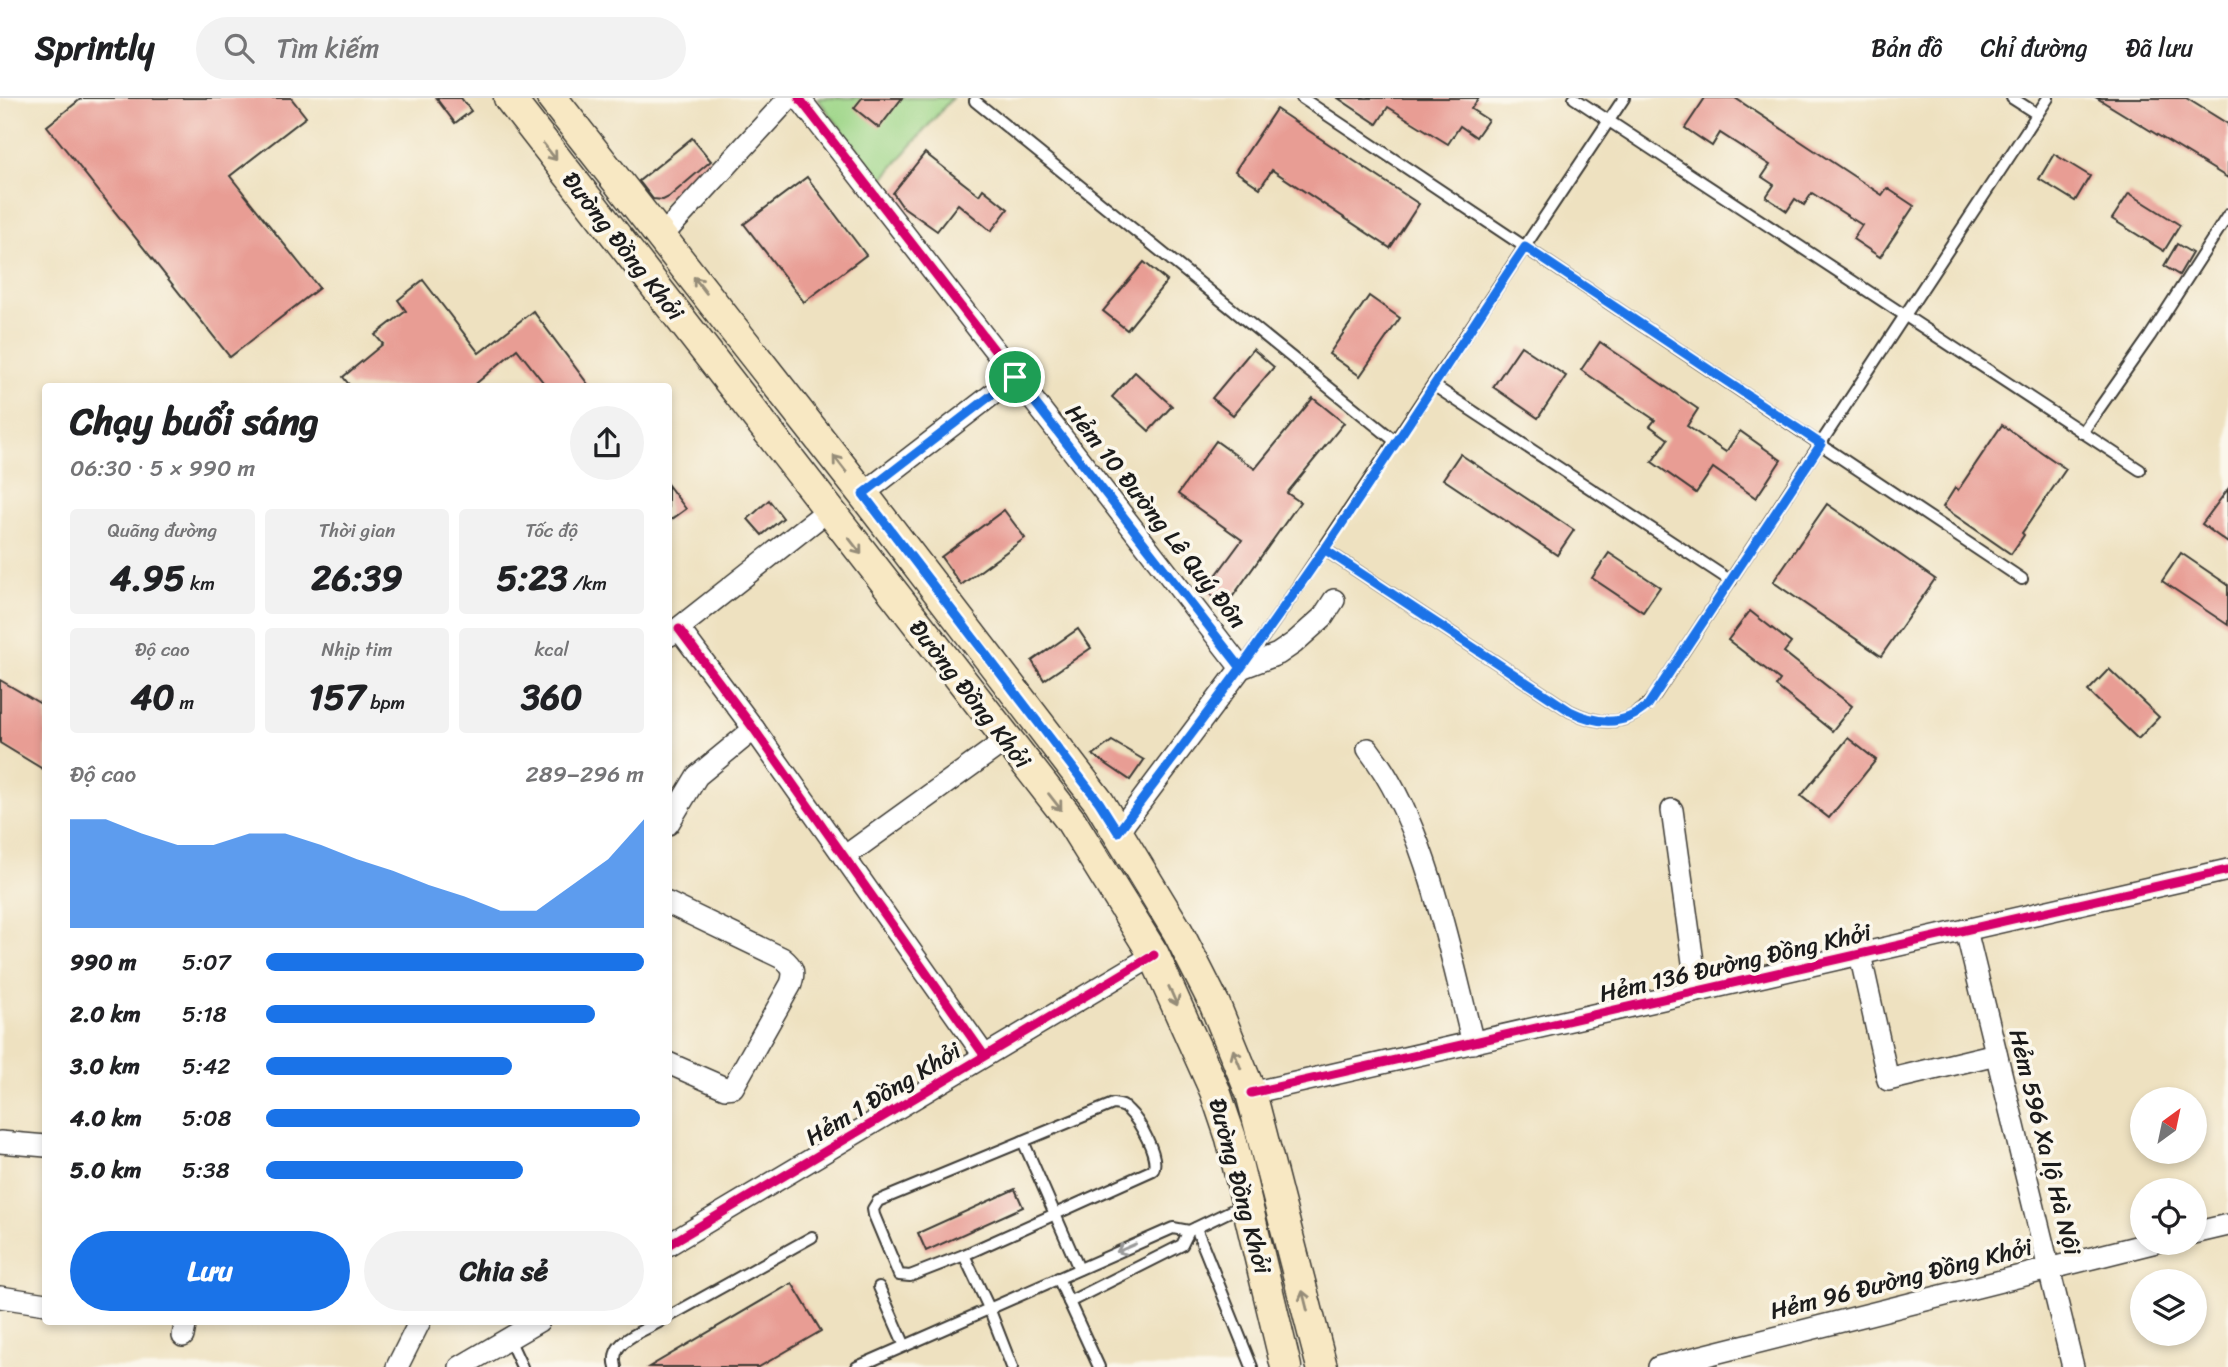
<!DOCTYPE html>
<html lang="vi">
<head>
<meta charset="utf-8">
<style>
  body { margin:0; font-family:Sriracha,sans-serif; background:#f2f2f2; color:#202124; height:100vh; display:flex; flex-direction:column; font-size:26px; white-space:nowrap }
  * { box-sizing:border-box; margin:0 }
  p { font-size:23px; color:#757577 }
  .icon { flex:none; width:38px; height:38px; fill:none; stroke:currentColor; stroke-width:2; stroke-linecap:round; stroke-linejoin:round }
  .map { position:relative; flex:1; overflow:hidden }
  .sheet { position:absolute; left:42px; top:285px; width:630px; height:942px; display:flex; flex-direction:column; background:#fff; border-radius:7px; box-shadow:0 4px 10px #0003 }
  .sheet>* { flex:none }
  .needle { width:46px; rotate:33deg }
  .fabs { position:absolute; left:2130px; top:989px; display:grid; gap:14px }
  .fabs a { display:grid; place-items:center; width:77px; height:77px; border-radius:50%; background:#fff; box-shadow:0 4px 10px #0003; font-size:35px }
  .pin { position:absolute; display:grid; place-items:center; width:60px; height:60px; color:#fff; margin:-30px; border:4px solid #fff; border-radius:50%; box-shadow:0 2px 7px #0007 }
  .round { display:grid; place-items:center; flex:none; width:74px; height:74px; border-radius:37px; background:#f2f2f2 }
  .headline { display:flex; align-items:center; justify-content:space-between; height:119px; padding:0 28px }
  h1 { font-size:38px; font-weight:700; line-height:52px }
  .metrics { display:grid; grid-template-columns:repeat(3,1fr); gap:10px; height:119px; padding:7px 28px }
  .metrics div { display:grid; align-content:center; border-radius:7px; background:#f2f2f2; text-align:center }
  .metrics b { font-size:35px; font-weight:700 }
  .metrics small { font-size:19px; font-weight:400 }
  .metrics p { font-size:19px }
  .chart { height:196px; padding:14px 28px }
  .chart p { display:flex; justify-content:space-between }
  .chart svg { width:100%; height:126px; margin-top:7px; fill:#1a73e8; opacity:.7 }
  .cta { display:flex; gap:14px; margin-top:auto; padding:14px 28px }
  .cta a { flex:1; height:80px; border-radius:42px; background:#1a73e8; color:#fff; font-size:28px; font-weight:700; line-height:80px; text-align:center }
  .cta a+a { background:#f2f2f2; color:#202124 }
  ul { padding:0 28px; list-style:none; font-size:23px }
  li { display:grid; grid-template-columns:112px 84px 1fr; align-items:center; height:52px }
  li i { height:18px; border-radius:9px; background:#1a73e8 }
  header { display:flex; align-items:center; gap:42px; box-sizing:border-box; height:98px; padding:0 35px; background:#fff; border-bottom:2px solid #e0e0e0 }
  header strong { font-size:33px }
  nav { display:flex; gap:38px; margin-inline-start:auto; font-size:24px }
  .search { width:490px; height:63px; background:#f2f2f2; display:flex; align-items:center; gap:18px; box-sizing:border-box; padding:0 24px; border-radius:38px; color:#757577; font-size:26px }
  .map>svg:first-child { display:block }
</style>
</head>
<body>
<header>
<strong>Sprintly</strong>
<div class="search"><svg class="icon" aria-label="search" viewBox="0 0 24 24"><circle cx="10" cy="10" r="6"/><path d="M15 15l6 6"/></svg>Tìm kiếm</div>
<nav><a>Bản đồ</a><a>Chỉ đường</a><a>Đã lưu</a></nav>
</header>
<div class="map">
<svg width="2228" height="1269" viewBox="0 0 2228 1269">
  <rect width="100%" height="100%" fill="#fbf7ec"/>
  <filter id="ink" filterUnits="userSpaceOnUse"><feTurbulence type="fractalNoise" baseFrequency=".0143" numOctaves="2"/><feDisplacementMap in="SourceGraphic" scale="14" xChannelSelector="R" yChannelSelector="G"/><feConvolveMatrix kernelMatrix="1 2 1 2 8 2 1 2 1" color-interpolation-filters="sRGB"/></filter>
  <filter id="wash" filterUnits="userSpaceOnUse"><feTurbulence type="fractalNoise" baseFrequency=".00686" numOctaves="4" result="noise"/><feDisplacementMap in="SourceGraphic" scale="28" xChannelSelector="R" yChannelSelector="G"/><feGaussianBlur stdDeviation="1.57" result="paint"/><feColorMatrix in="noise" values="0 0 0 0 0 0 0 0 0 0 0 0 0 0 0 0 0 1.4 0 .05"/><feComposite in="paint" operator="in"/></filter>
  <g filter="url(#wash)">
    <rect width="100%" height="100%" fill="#eee1c0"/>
    <!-- green -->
    <path fill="#9ed688" stroke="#5d7952" stroke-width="2" d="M817,0H952L882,82Z"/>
    <g id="blocks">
      <!-- building -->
      <g fill="#e89d94">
        <path d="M82,0H291L306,19L230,78L319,190L230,259L47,28Z"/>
        <path d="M436,0H461L471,13L455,25Z"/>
        <path d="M862,0H902L879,30L854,10Z"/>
        <path d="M1338,0H1479L1471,11L1488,22L1476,39L1460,28L1448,46L1388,9L1377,26Z"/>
        <path d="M1705,0H1735L1882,97L1887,90L1914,108L1880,159L1853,141L1862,127L1812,95L1804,107L1795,101L1787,113L1766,99L1774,87L1762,79L1770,67L1720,35L1712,48L1685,30Z"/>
        <path d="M2097,0H2186L2228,26V80Z"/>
        <path d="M1276,11L1419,106L1390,150L1272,72L1260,90L1235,73Z"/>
        <path d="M692,40L711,63L669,99L663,102L653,101L639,83Z"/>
        <path d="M925,55L979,97L983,91L1008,111L991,133L958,106L937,133L902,108L893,95Z"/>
        <path d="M2054,56L2090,78L2075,103L2039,81Z"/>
        <path d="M807,79L866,157L804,204L744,126Z"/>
        <path d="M2129,95L2180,127L2164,153L2112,121Z"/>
        <path d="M2177,146L2192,155L2179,177L2164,168Z"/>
        <path d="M1144,164L1167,183L1127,232L1103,213Z"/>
        <path d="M423,182L479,255L533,213L590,289H547L517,251L472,289H351L343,279L383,246L375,237L406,213L398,202Z"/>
        <path d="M1369,198L1400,220L1360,278L1329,256Z"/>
        <path d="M1600,244L1698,311L1687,328L1726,354L1740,333L1781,362L1756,400L1713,370L1696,395L1652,364L1668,341L1650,328L1655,322L1581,272Z"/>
        <path d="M1521,248L1566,278L1538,320L1493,289Z"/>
        <path d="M1253,251L1274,269L1233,317L1212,300Z"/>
        <path d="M1135,274L1172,308L1149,333L1112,299Z"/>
        <path d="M1313,300L1344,325L1287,395L1300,404L1223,512L1206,491L1242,442L1178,396L1216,343L1255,371Z"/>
        <path d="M2002,327L2066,371L2022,435L2024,437L2011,456L1943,409L1955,390L1958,392Z"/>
        <path d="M1460,356L1574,432L1557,457L1443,381Z"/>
        <path d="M668,387L686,411L668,424Z"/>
        <path d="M2228,391V445L2202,426Z"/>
        <path d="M769,402L783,420L762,437L748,421Z"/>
        <path d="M1827,406L1935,481L1881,558L1773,484Z"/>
        <path d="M1004,412L1025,440L961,487L941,459Z"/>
        <path d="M1609,455L1660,489L1643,514L1592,480Z"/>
        <path d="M2181,455L2228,487V527L2162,483Z"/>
        <path d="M1750,513L1791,545L1784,554L1852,608L1832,633L1776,588L1780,582L1728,542Z"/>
        <path d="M1078,531L1091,550L1044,582L1032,563Z"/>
        <path d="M2109,571L2159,619L2138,641L2088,593Z"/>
        <path d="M0,582L46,609V673L0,645Z"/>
        <path d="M1848,640L1876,662L1829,720L1801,698Z"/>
        <path d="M1112,643L1144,662L1130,682L1093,657Z"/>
        <path d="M1015,1091L1023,1109L926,1153L918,1135Z"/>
        <path d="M792,1185L821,1233L759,1269H649Z"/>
      </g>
    </g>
  </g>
  <g filter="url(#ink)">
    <use href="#blocks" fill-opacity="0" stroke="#3c3a35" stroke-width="2"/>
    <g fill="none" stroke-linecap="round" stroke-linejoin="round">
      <!-- lane casing -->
      <g stroke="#3c3a35" stroke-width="14">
        <g id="lane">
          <path d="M1302,0L2022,481"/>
          <path d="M1574,0L2140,372"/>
          <path d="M2012,0L2037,16"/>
          <path d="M975,3L1395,343"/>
          <path d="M1433,287L1731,483"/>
          <path d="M2082,335L2150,238L2228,117"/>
          <path d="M1324,451L1570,613C1603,629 1632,629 1655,597L2048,0"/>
          <path d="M1245,565L1287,505L1624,0"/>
          <path d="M1113,1006C1119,1007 1124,1007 1128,1012C1139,1022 1160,1059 1153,1072L964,1157L910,1178L899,1177L874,1117L873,1111L878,1103Z"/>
          <path d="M1023,1043L1079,1171"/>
          <path d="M1196,1130L1252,1269"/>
          <path d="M964,1157L989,1210L1012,1269"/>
          <path d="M1058,1180L1099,1269"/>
          <path d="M879,1189L905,1248"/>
          <path d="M1069,1204L1182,1147L1189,1133"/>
          <path d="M668,1219L812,1139"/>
          <path d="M509,1241L522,1269"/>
          <path d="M616,1269C608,1243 642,1234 661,1223"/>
          <path d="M857,1269L1173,1130L1189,1133L1245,1106"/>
        </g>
      </g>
      <!-- street casing -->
      <g stroke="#3c3a35" stroke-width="24">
        <g id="street">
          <path d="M799,0L1241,570"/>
          <path d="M662,138L789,0"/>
          <path d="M863,396L1015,279"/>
          <path d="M679,531L754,631L984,957"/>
          <path d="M670,537L827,413"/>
          <path d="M1368,651C1427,727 1449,852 1473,945"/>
          <path d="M1672,712L1697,893"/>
          <path d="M668,726L697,678L754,631"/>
          <path d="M1118,734L1241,570L1278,556L1294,545L1323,519L1334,502"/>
          <path d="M844,759L1006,642"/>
          <path d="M668,805L782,860C793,869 795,873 791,886L733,989L725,990L668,965"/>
          <path d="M1966,832L2073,1269"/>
          <path d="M1860,856L1888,982L1996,956"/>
          <path d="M1251,995L2228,772"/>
          <path d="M0,1044L46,1048"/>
          <path d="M2194,1135L2228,1127"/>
          <path d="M668,1147L1154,857"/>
          <path d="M0,1199L46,1206"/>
          <path d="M183,1238L186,1223"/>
          <path d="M397,1269L420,1223"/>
          <path d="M460,1269L539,1223"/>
          <path d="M1659,1269L2156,1144"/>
        </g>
      </g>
      <!-- secondary casing -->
      <g stroke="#3c3a35" stroke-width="33">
        <g id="secondary">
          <path d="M509,0L1071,723L1154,857L1215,993L1231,1040L1286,1269"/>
          <path d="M552,0L863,396L1099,704L1178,834L1215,907L1251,995L1322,1269"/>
        </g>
      </g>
      <!-- lane -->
      <use href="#lane" stroke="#fff" stroke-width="10"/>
      <!-- street -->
      <use href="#street" stroke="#fff" stroke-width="21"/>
      <!-- secondary -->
      <use href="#secondary" stroke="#f8e8c3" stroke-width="30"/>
      <!-- cycleway casing -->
      <g stroke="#fbf7ec" stroke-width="13">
        <g id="cycleway">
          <path d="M799,0L1241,570"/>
          <path d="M679,531L754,631L984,957"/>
          <path d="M1251,995L2228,772"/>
          <path d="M668,1147L1154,857"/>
        </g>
      </g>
      <!-- cycleway -->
      <use href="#cycleway" stroke="#d6006c" stroke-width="9"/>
    </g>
    <!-- one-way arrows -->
    <defs><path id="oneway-shaft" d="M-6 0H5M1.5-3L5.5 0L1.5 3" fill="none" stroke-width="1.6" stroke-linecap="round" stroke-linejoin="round" transform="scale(1.75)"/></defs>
    <g stroke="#958c78">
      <use href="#oneway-shaft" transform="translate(550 54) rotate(52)"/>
      <use href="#oneway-shaft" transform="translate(700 187) rotate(-128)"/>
      <use href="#oneway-shaft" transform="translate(840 366) rotate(-128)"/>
      <use href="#oneway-shaft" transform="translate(855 448) rotate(52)"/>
      <use href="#oneway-shaft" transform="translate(1055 704) rotate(52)"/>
      <use href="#oneway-shaft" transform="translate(1173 898) rotate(66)"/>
      <use href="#oneway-shaft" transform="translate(1237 961) rotate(-112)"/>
      <use href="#oneway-shaft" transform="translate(1305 1203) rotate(-104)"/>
    </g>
    <use stroke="#999" href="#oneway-shaft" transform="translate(1126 1150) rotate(157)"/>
  </g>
  <g fill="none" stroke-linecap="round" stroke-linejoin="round" filter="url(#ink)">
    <!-- route casing -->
    <g stroke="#fff" stroke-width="14">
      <path id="route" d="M1015,279L1241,570L1324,451L1570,613C1598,627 1625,628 1648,607L1821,346L1525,149C1445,268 1369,390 1286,507C1232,584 1174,659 1118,734L1099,704L863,396L1015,279"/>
    </g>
    <!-- route -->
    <use href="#route" stroke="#1a73e8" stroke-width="9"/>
  </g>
  <g text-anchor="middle" stroke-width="7" stroke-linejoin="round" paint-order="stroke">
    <!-- street labels -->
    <g font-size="24" fill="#1c1c1c" stroke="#fbf7ec">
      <text transform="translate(623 148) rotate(52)" y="8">Đường Đồng Khởi</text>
      <text transform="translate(1156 418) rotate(52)" y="8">Hẻm 10 Đường Lê Quý Đôn</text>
      <text transform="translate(970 596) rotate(52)" y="8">Đường Đồng Khởi</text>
      <text transform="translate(1735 865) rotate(-13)" y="8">Hẻm 136 Đường Đồng Khởi</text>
      <text transform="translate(883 996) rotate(-31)" y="8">Hẻm 1 Đồng Khởi</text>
      <text transform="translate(2045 1044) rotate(76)" y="8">Hẻm 596 Xa lộ Hà Nội</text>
      <text transform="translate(1240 1088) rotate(75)" y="8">Đường Đồng Khởi</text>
      <text transform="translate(1901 1181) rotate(-14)" y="8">Hẻm 96 Đường Đồng Khởi</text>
    </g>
  </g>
</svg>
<div class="fabs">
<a><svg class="needle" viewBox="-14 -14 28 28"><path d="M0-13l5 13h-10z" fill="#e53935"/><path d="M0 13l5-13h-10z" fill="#757577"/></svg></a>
<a><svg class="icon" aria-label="locate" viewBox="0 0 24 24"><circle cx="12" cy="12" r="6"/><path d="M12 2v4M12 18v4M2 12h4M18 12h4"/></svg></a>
<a><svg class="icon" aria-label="layers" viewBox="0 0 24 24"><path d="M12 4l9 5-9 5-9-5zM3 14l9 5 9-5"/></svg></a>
</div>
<div class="pin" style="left:1015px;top:279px;background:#1e9e55"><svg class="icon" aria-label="arrive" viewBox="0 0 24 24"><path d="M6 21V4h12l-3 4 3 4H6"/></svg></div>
<section class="sheet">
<div class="headline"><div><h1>Chạy buổi sáng</h1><p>06:30 · 5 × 990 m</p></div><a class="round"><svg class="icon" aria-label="share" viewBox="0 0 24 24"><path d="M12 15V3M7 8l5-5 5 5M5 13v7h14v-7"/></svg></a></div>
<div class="metrics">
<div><p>Quãng đường</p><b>4.95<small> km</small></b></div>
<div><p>Thời gian</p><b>26:39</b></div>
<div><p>Tốc độ</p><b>5:23<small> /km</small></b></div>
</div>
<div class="metrics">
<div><p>Độ cao</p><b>40<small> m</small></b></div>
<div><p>Nhịp tim</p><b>157<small> bpm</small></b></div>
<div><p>kcal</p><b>360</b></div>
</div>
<div class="chart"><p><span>Độ cao</span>289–296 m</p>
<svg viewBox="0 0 160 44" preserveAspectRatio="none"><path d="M0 44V6L10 6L20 11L30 15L40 15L50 11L60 11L70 15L80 20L90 24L100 29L110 33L120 38L130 38L140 29L150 20L160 6V44z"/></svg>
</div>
<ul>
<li><b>990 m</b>5:07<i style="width:100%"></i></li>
<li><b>2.0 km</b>5:18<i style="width:87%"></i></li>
<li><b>3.0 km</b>5:42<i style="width:65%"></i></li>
<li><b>4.0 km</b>5:08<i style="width:99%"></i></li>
<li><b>5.0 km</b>5:38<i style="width:68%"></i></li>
</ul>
<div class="cta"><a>Lưu</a><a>Chia sẻ</a></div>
</section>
</div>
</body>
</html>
